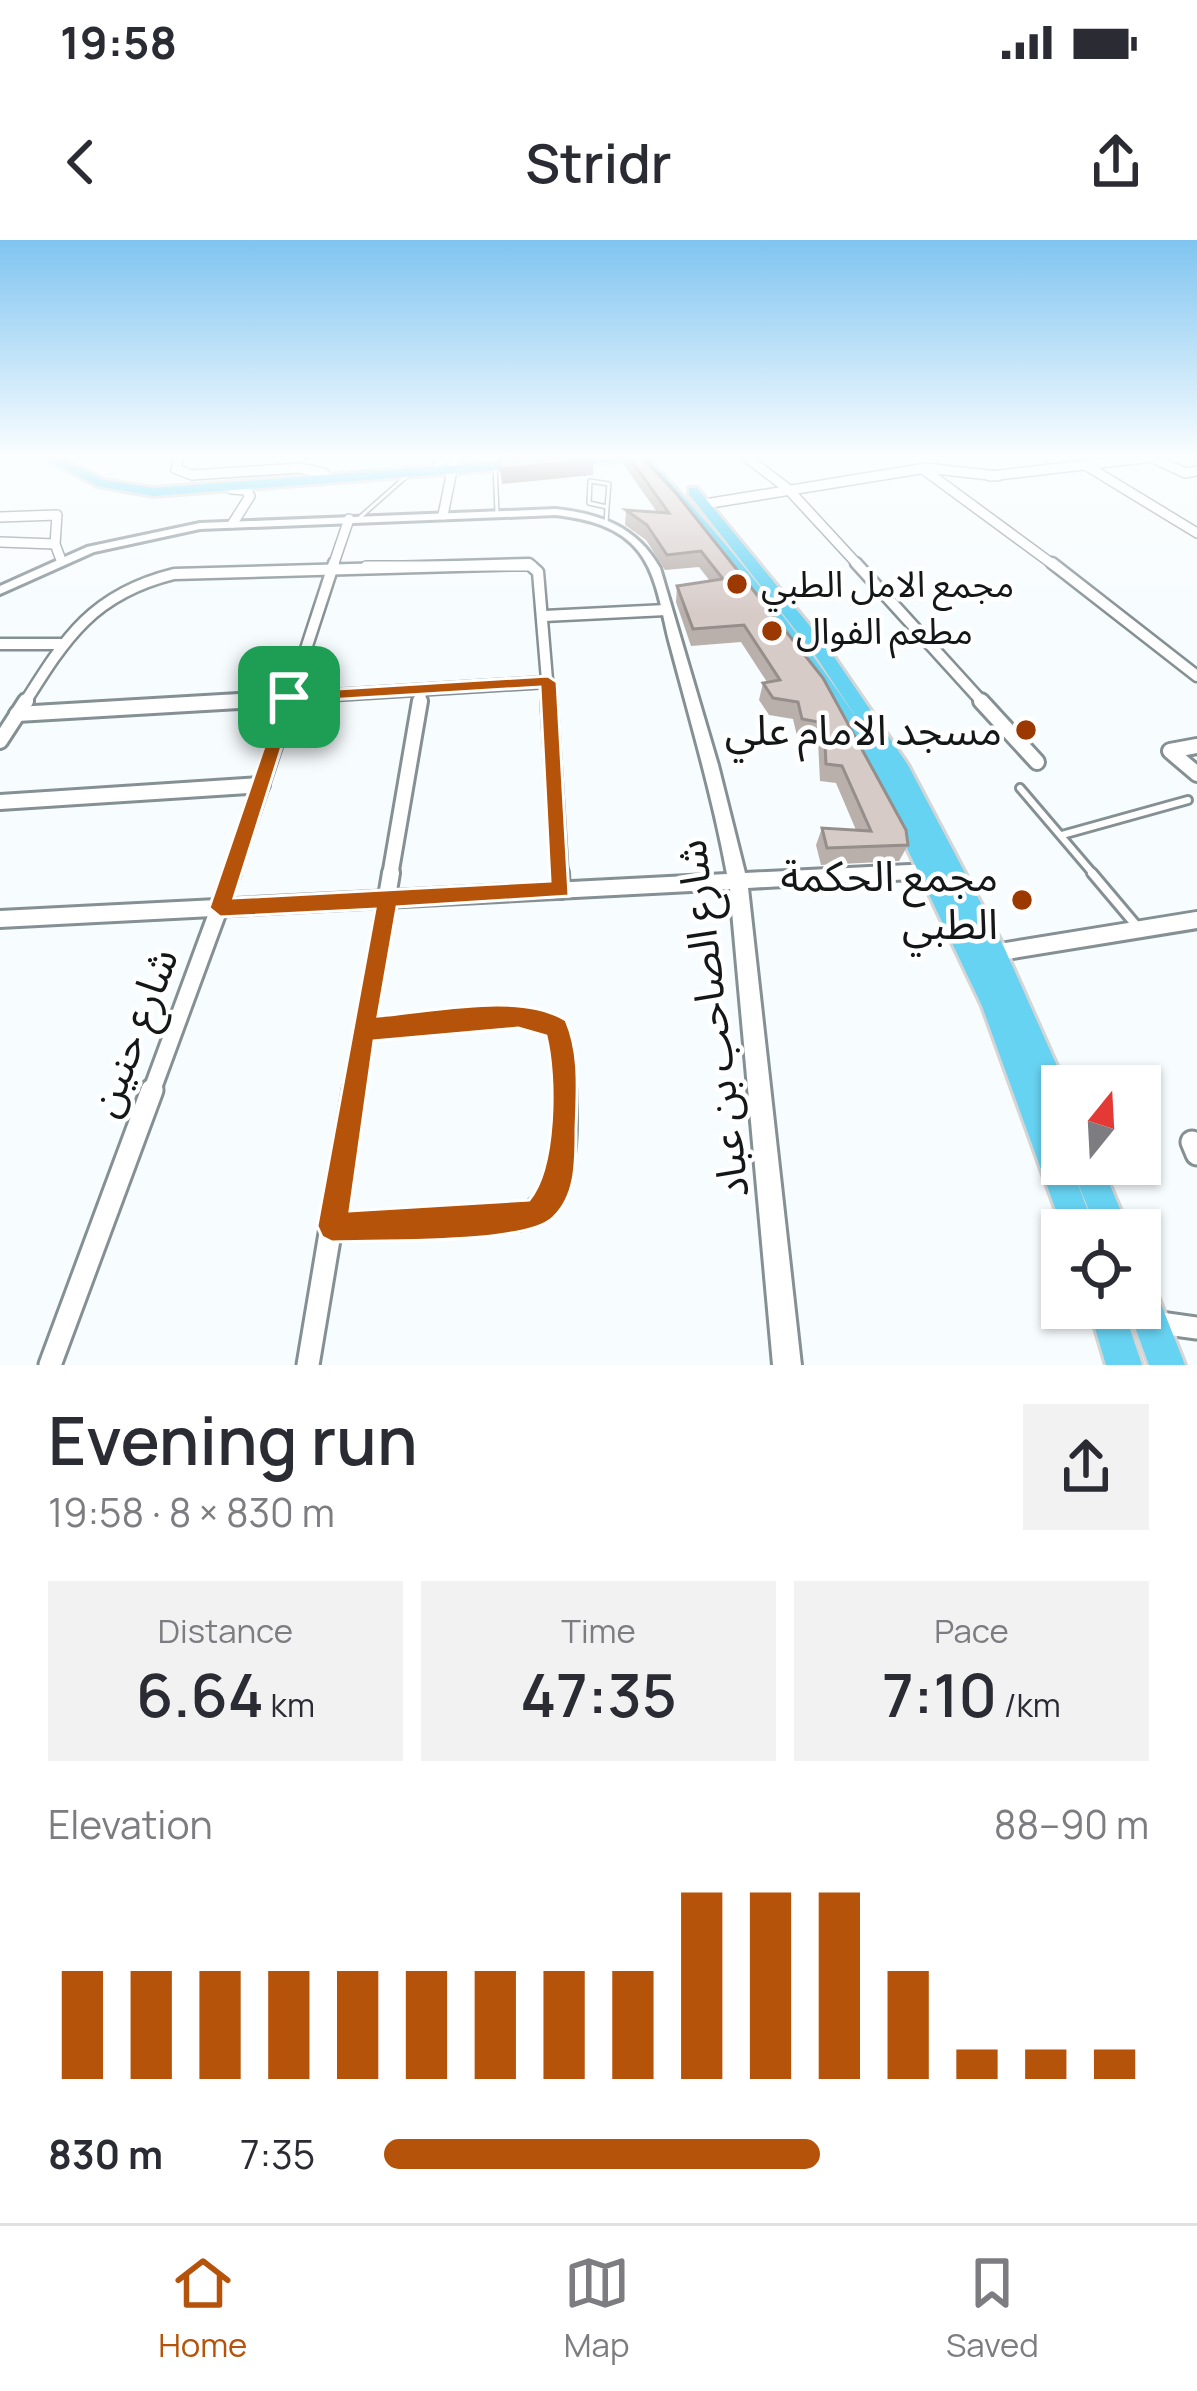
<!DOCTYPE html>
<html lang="en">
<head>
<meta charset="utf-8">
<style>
  body { margin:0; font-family:Manrope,"Noto Sans Arabic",sans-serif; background:#f2f2f3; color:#2b2b33; height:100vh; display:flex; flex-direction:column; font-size:45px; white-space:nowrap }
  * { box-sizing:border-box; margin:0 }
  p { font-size:39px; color:#7c7c81 }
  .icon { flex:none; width:66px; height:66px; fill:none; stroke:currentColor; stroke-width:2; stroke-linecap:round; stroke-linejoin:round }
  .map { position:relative; height:1125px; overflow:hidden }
  .panel { display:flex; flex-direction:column; background:#fff; flex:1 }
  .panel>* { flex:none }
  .needle { width:78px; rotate:18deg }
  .controls { position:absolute; left:1041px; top:825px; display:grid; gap:24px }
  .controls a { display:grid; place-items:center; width:120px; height:120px; border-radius:0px; background:#fff; box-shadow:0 3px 9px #0004; font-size:60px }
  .pin { position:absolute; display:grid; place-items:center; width:102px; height:102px; color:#fff; margin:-51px; border-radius:24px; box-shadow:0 6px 18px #0006 }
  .round { display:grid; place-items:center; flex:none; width:126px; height:126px; border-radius:0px; background:#f2f2f3 }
  .headline { display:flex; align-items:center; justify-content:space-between; height:204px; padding:0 48px }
  h1 { font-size:66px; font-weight:600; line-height:90px }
  .metrics { display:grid; grid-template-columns:repeat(3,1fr); gap:18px; height:204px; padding:12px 48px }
  .metrics div { display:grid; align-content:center; border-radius:0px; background:#f2f2f3; text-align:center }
  .metrics b { font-size:60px; font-weight:600 }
  .metrics small { font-size:33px; font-weight:400 }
  .metrics p { font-size:33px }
  .chart { height:336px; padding:24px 48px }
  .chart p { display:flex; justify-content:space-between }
  .chart svg { width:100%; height:216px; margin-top:12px; stroke:#b45309; stroke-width:6 }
  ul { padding:0 48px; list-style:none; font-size:39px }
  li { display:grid; grid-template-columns:192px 144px 1fr; align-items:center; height:90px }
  li i { height:30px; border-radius:15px; background:#b45309 }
  .status { display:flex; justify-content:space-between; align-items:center; height:84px; padding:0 60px; background:#fff; direction:ltr }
  .status svg { height:33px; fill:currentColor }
  header { display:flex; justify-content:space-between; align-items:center; height:156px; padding:0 48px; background:#fff; font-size:54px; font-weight:600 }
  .dock { display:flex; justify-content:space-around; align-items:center; height:168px; border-top:3px solid #e1e1e2; background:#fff; font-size:33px; color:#7c7c81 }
  .dock a { display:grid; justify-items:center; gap:6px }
  .dock .active { color:#b45309 }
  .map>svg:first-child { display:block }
</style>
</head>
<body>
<div class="status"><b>19:58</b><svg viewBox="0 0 49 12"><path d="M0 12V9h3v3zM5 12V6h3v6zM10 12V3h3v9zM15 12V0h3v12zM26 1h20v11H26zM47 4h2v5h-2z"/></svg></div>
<header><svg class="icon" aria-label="back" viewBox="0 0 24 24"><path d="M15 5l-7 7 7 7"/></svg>Stridr<svg class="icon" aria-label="share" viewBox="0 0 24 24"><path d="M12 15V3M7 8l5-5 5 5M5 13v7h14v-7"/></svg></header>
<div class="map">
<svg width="1197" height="1125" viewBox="0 0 1197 1125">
  <rect width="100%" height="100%" fill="#f7fcfe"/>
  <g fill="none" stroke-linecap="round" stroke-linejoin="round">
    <!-- service-far2 casing -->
    <g stroke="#859094" stroke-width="6">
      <g id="service-far2">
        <path d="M495,226L497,273"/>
        <path d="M590,241L609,244L607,267L589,263Z"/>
        <path d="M358,279L409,234"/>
        <path d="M606,284L607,267"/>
      </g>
    </g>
    <!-- service-far1 casing -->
    <g stroke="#859094" stroke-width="12">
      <g id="service-far1">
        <path d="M1020,548L1095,636"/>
        <path d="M1062,595L1188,560"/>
      </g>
    </g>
    <!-- service casing -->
    <g stroke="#859094" stroke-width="14">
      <path id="service" d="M1092,633L1135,684"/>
    </g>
    <!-- minor-far4 casing -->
    <g stroke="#859094" stroke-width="12">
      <g id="minor-far4">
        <path d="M179,216L176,229L192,235L300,228L324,233"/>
        <path d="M745,216L788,249L859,326"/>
        <path d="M1149,216L1185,233L1197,231"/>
        <path d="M438,224L448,216"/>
        <path d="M1087,226L1197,293"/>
        <path d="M923,229L1055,326"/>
        <path d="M990,236L1152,217"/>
        <path d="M232,249L246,250L250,256L233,283"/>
        <path d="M705,264L926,228L998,236"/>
        <path d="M443,275L455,216"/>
        <path d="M0,277L57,275L55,304L61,320"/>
        <path d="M0,302L55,304"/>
        <path d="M333,326L349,279"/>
        <path d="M366,326H532"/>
      </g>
    </g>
    <!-- minor-far3 casing -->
    <g stroke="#859094" stroke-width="15">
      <g id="minor-far3">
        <path d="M856,323L984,464"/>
        <path d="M1052,323L1197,436"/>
        <path d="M544,376L666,370"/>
        <path d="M0,404H60"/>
        <path d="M24,464C66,397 93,354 174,334L529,324L538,332L549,464"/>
        <path d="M189,464L548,442"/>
        <path d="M288,464L334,323"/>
        <path d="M419,464L421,452"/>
      </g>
    </g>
    <!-- minor-far2 casing -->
    <g stroke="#859094" stroke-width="20">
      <g id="minor-far2">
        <path d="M549,461L560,636"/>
        <path d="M981,461L1037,522"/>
        <path d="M17,474L239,461"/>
        <path d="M0,501L26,461"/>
        <path d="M1197,506L1170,511L1197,534"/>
        <path d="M0,562L262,545"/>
        <path d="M231,636L289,461"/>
        <path d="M390,636L420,461"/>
      </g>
    </g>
    <!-- minor-far1 casing -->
    <g stroke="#859094" stroke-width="22">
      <g id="minor-far1">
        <path d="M560,633L561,650"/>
        <path d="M994,713L1197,680"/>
        <path d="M363,790C412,786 517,762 557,788L565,853"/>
        <path d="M151,853L232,633"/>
        <path d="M354,853L391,633"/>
      </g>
    </g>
    <!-- minor casing -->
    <g stroke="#859094" stroke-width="27">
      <g id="minor">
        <path d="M1192,902L1197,914"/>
        <path d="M332,986L520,979C570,956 566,899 565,850"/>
        <path d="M1153,1082L1197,1088"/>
        <path d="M50,1125L152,850"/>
        <path d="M308,1125L354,850"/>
      </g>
    </g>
    <!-- tertiary casing -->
    <g stroke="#859094" stroke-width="6">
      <path id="tertiary" d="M556,269C601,274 637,287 660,328L718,525L745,633L930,624L936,626L939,631L936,636L930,638L748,648L801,1125H773L730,649L0,687V671L727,634C713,558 691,483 671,408C662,377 659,338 639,312C619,286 587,279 556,275L200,289L94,312L0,354V346L87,307L200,283Z"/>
    </g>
    <!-- trunk casing -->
    <g stroke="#d5d5d5" stroke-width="6">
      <g id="trunk">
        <path d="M42,216H57L104,240L153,248L524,220L530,224L524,228L153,256L97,246Z"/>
        <path d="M592,216H656L649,220C728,302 798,391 862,486L815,415L689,254V248H697L828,408L908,525L1003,705L1066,846H1062V886L1054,882L1062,904V924H1101L1129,990H1097L1073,931L1095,990H1063L982,766L868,526L798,416L691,279L637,220L567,225L561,221Z"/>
        <path d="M1140,1036L1152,1041L1185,1125H1149L1128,1068H1140Z"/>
        <path d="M1089,1068H1123L1142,1125H1106Z"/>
      </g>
    </g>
    <!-- service-far2 -->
    <use href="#service-far2" stroke="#fff" stroke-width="3"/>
    <!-- service-far1 -->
    <use href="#service-far1" stroke="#fff" stroke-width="6"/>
    <!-- service -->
    <use href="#service" stroke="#fff" stroke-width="8"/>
    <!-- minor-far4 -->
    <use href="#minor-far4" stroke="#fff" stroke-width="9"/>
    <!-- minor-far3 -->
    <use href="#minor-far3" stroke="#fff" stroke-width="10"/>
    <!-- minor-far2 -->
    <use href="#minor-far2" stroke="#fff" stroke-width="14"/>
    <!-- minor-far1 -->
    <use href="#minor-far1" stroke="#fff" stroke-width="16"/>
    <!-- minor -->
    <use href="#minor" stroke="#fff" stroke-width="21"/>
    <!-- tertiary -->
    <use href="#tertiary" fill="#fff" fill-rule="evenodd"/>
    <!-- trunk -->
    <use href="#trunk" fill="#67d3f2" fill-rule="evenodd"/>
  </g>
  <!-- wall -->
  <path fill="#b9afab" d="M624,216H641L908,605L899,621L821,625L816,605L822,588L856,590L836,543L820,541L818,500L797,496L793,479L769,475L759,460L763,443L767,442L741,402L691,406L676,362L677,346L710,341L699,327L665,330L646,300L625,285L626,270L657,272L624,225Z"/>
  <!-- shaded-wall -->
  <path fill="#968e8b" d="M593,220V235L502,244L500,229Z"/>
  <!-- building -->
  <g fill="#d7cbc7" stroke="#968e8b" stroke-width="3">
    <path d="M548,216H593V220L500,229V219Z"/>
    <path d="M628,216H641L676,253L823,438L906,590L908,605L827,608L822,588L871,591L842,526L826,524L824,483L802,479L798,462L773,458L763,443L780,440L744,385L693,389L677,346L723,339L701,311L667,315L647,285L626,270L669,273Z"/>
  </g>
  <!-- sky -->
  <linearGradient id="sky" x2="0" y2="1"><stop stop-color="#7fc4f0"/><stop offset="0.58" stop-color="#fbfeff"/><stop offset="1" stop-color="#fbfeff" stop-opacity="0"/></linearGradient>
  <rect width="1197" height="374" fill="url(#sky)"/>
  <!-- route -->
  <path fill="#b45309" stroke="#fff" stroke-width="3" fill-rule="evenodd" d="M548,436L557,442L569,656L397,667L378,776C432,772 520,751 566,780C581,815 577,852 576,890C576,920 577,956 553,978C524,1005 377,1000 332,1002L322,997L317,986L375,669L220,677L209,668L281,457L289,452ZM540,447L550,641L234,658L296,462ZM518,788L546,796C556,836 556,928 529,960L350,971L374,801Z"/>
  <!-- markers -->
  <g fill="#9c3900" stroke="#fff" stroke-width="4.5">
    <circle cx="737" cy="344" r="12"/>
    <circle cx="772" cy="391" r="12"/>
    <circle cx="1026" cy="490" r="12"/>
    <circle cx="1022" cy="660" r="12"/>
  </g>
  <g text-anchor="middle" stroke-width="9" stroke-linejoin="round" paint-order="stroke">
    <!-- far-poi labels -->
    <g font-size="36" fill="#131718" stroke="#fff" text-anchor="start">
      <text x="761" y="357">مجمع الامل الطبي</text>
      <text x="796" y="404">مطعم الفوال</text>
    </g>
    <!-- poi labels -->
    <g font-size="42" fill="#131718" stroke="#fff" text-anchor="end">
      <text x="1002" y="505">مسجد الامام علي</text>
      <text x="998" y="651">مجمع الحكمة<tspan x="998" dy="48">الطبي</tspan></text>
    </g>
    <!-- street labels -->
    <g font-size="42" fill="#131718" stroke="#fff">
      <text transform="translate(712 779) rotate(-97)" y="15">شارع الصاحب بن عباد</text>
      <text transform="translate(133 792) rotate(-69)" y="15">شارع حنين</text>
    </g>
  </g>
</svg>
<div class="controls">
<a><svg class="needle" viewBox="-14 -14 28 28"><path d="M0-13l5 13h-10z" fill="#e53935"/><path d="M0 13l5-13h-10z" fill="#7c7c81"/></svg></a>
<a><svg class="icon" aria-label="locate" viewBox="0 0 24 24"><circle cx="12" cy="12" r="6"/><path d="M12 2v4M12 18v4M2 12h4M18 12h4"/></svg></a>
</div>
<div class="pin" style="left:289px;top:457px;background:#1e9e55"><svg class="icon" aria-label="arrive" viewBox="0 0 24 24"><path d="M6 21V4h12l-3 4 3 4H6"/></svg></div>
</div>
<section class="panel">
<div class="headline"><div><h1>Evening run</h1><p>19:58 · 8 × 830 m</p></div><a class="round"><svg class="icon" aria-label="share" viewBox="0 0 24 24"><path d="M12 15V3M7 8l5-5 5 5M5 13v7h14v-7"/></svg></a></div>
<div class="metrics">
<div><p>Distance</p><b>6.64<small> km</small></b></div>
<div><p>Time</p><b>47:35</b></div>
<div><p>Pace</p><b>7:10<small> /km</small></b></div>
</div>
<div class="chart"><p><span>Elevation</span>88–90 m</p>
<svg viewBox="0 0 160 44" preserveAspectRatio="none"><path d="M5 44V22M15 44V22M25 44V22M35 44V22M45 44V22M55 44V22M65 44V22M75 44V22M85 44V22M95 44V6M105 44V6M115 44V6M125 44V22M135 44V38M145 44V38M155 44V38"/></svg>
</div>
<ul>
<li><b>830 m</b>7:35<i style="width:57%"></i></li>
</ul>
</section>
<nav class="dock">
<a class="active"><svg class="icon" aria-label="home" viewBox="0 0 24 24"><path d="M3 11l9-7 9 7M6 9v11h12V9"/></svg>Home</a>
<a><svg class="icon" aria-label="map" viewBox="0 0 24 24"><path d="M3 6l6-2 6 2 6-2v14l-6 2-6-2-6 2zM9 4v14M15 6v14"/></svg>Map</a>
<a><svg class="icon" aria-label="saved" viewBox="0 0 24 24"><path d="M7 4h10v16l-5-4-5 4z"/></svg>Saved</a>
</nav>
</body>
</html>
